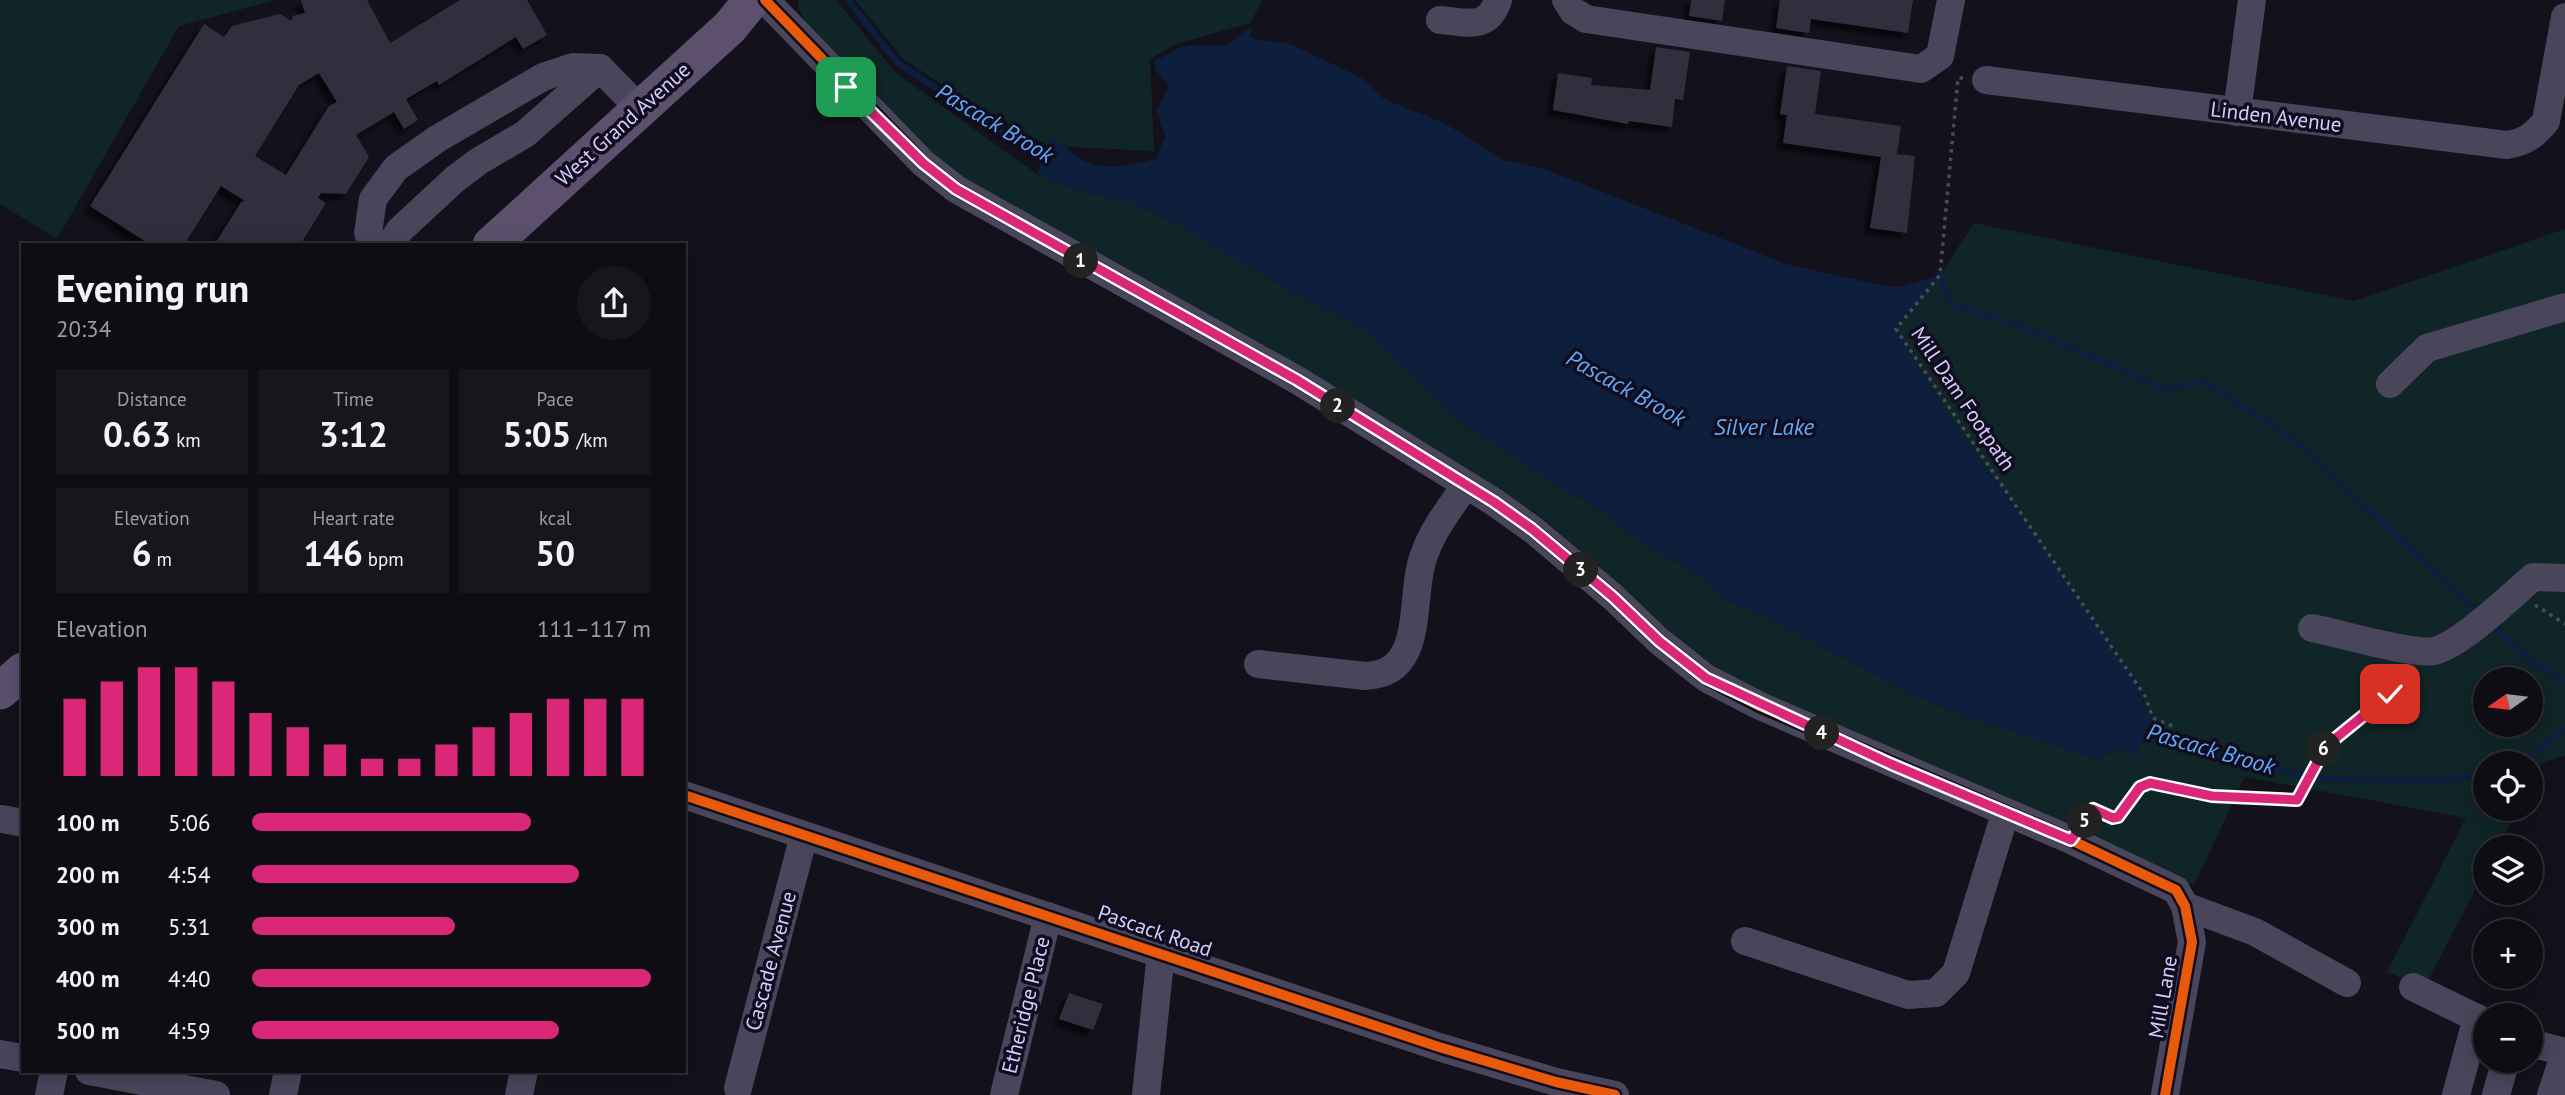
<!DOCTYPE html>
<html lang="en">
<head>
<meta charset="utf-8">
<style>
  body { margin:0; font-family:"PT Sans",sans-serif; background:#17161d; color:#f1f3f6; height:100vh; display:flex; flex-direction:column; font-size:26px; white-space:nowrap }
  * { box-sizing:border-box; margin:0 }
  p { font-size:23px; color:#9b9ca0 }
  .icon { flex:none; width:38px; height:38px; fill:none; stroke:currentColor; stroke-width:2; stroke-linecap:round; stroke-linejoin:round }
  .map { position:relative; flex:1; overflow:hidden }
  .panel { position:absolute; left:21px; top:243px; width:665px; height:830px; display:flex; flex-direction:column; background:#0e0d14; border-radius:0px; box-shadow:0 4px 18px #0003,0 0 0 2px #2e2d34 }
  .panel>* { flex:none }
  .needle { width:46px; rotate:256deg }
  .buttons { position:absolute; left:2473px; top:667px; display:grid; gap:14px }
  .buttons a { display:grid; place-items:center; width:70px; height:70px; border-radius:50%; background:#0e0d14; box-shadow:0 4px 18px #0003,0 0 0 2px #2e2d34; font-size:35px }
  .pin { position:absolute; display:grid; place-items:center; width:60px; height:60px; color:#fff; margin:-30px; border-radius:14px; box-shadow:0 4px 10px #0006 }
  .km { position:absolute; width:35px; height:35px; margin:-18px; border-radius:50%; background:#222; color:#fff; font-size:19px; line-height:35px; text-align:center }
  .round { display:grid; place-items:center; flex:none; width:74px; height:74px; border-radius:37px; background:#17161d }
  .summary { display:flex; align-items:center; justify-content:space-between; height:119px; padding:0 35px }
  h1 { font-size:38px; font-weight:600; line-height:52px }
  .figures { display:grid; grid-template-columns:repeat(3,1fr); gap:10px; height:119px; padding:7px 35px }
  .figures div { display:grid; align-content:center; border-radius:0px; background:#17161d; text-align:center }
  .figures b { font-size:35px; font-weight:600 }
  .figures small { font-size:19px; font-weight:400 }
  .figures p { font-size:19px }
  .chart { height:196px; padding:14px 35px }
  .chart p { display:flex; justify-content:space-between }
  .chart svg { width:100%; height:126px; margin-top:7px; stroke:#db2777; stroke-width:6 }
  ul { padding:0 35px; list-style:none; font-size:23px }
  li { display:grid; grid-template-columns:112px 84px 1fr; align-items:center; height:52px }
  li i { height:18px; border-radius:9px; background:#db2777 }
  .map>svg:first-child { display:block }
</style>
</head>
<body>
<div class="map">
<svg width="2565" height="1095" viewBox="0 0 2565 1095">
  <defs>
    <filter id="shadow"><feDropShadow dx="-6" dy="6" stdDeviation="2" flood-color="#0009"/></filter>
  </defs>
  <rect width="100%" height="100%" fill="#13111b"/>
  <!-- green -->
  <g fill="#102527" fill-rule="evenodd">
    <path d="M0,0H276L179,26L57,239L0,204Z"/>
    <path d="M799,0H836L896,73L1037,174L1076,190L1129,202L1173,222L1302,298L1361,328L1467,427L1503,448L1555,485L1591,504L1639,540L1705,580L1726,600L1757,613L1906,691L1961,715L2096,759L2123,746L2126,748L2149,715L2143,698L2145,695L2058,567L1950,418L1896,329L1940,275L1974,223L2354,301L2565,229V755L2541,764L2531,783L2530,763H2485V808L2517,809L2498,847H2485V871L2425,986L2387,972L2466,818L2245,777L2194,885L1739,682L1687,647L1539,515L1245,338L977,193L910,141L805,22L798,7ZM2485,679H2530V724H2485Z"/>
    <path d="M855,0H1263L1250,23L1176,44L1150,59L1154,151L1049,146L966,100L903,59Z"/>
  </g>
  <!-- water -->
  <path fill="#0e1f3e" d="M1251,27L1250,36L1254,39L1290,44L1362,78L1384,99L1446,124L1504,160L1547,170L1786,264L1884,286L1900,287L1940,275L1896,329L1950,418L2058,567L2145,696L2143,699L2149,715L2153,718L2136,757L2125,752L2126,748L2123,746L2120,752L2113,750L2096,759L1961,715L1906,691L1757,613L1726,600L1705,580L1639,540L1591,504L1555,485L1503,448L1467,427L1361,328L1302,298L1173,222L1129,202L1076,190L1037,174L1051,139C1064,141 1068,151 1079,158C1102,172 1133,166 1157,158L1165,136L1157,110L1169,85L1156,71L1154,62L1182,46L1227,45Z"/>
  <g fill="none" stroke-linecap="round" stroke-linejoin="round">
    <!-- stream -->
    <g stroke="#0e1f3e" stroke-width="6">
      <path d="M848,0L897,62L1023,147L1049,160"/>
      <path d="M1940,275L1951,304L2029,329L2167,390L2204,381L2289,436L2479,613"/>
      <path d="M2490,623L2535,664L2565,681"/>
      <path d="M2139,729L2146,733L2315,779L2445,780L2485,775"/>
      <path d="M2521,763L2565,730"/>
    </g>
  </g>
  <!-- building -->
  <g fill="#312f3d" fill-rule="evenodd" filter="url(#shadow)">
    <path d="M301,0H367L390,43L460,0H527L547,35L523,49L516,37L439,85L437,81L406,99L418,120L404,129L394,112L356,135L369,157L346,194L321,193L318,198L326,203L300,245H214L242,201H245L221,186L184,245H151L90,206L204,24L224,37L232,26L280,14L291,21L293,16L305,13ZM319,73L337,102L329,106L286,175L255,156L299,85Z"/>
    <path d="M1691,0H1725L1722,21L1689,16Z"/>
    <path d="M1780,0H1913L1908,33L1811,19L1809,33L1776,28Z"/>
    <path d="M1656,47L1690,52L1683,100L1675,99L1672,127L1629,121L1628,124L1553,110L1558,73L1592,78L1591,85L1650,90Z"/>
    <path d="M1787,66L1821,71L1815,114L1901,126L1897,154L1915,156L1907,233L1870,228L1881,157L1783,143L1787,115L1780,114Z"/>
    <path d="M1069,993L1103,1004L1093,1030L1059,1019Z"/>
  </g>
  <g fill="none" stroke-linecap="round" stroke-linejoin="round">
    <!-- path -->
    <g stroke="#434e5b" stroke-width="3.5" stroke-dasharray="3.5 5" stroke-linecap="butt">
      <path d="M1963,78H1958L1940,275L1896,329L2145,696L2153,718L2172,726"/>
      <path d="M2535,605L2565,624"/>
      <path d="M2084,821L2093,809L2113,818L2118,816L2140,787L2150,783L2212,796L2297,800L2326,745L2390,694L2406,673"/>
    </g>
    <!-- minor -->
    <g stroke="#49465c" stroke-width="28">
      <path d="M765,0L923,163L956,189L1297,380L1494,502L1532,529L1613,597L1659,641L1706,678L1760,706L2071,840L2176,890L2185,906L2192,942L2165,1095"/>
      <path d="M1566,0L1573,11L1586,19L1921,69L1940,56L1951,0"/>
      <path d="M1440,20C1466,22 1488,31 1498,0"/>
      <path d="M1986,80L2507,145C2525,142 2534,136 2546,121L2565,17"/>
      <path d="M2237,112L2252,0"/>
      <path d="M377,245L368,233L373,199L396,168L437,139L543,77L573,67L600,68L640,109"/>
      <path d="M390,245L400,230L455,179L479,161L525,134L600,68"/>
      <path d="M2390,384L2427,348L2565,307"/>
      <path d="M2312,628C2338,633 2412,655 2434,651C2459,646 2513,595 2533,577L2565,578"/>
      <path d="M1258,664L1365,676C1428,674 1408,597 1424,555C1433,529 1450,508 1466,485"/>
      <path d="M684,795L1439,1047L1556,1082L1615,1095"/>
      <path d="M2,819L23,823"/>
      <path d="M2185,906L2255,932L2347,983"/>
      <path d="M1745,941L1908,995L1936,993L1956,973L2005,814"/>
      <path d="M2413,987L2485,1022"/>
      <path d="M2530,1043L2565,1052"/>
      <path d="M0,1054L23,1058"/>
      <path d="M89,1071L216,1095"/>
      <path d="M738,1088L804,835"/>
      <path d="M49,1095L54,1071"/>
      <path d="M283,1095L288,1071"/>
      <path d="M519,1095L524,1071"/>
      <path d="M1004,1095L1048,916"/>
      <path d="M1146,1095L1161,953"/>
      <path d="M2456,1095L2477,1018"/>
      <path d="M2496,1095L2506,1060"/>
      <path d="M2551,1095L2565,1053"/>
    </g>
    <!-- major -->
    <g stroke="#5c506d" stroke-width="37">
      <path d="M491,245L730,27L752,0"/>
      <path d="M0,691L23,671"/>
    </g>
    <!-- cycleway casing -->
    <g stroke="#110d1f" stroke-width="15">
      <g id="cycleway">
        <path d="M765,0L923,163L956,189L1297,380L1494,502L1532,529L1613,597L1659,641L1706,678L1760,706L2071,840L2176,890L2185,906L2192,942L2165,1095"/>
        <path d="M684,795L1439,1047L1556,1082L1615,1095"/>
      </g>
    </g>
    <!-- cycleway -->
    <use href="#cycleway" stroke="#e8590c" stroke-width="10"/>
  </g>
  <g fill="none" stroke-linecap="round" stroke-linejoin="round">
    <!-- route casing -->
    <g stroke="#fff" stroke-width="14">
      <path id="route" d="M846,87L923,163L956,189L1297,380L1494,502L1532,529L1613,597L1659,641L1706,678L1891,764L2071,840L2093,809L2113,818L2118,817L2140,787L2150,783L2212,796L2297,800L2326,746L2390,694"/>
    </g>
    <!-- route -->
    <use href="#route" stroke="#db2777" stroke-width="9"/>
  </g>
  <g text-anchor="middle" stroke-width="7" stroke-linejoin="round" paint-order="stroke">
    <!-- street labels -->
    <g font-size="21" fill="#d5cdfd" stroke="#110d1f">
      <text transform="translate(2276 117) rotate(7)" y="7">Linden Avenue</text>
      <text transform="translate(623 124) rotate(-42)" y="7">West Grand Avenue</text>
      <text transform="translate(1963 399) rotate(56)" y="7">Mill Dam Footpath</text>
      <text transform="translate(1155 931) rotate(19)" y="7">Pascack Road</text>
      <text transform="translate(771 961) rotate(-75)" y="7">Cascade Avenue</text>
      <text transform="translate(2163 997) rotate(-80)" y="7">Mill Lane</text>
      <text transform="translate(1026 1005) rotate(-76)" y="7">Etheridge Place</text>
    </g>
    <!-- water labels -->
    <g font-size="23" font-style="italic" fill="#5faaf9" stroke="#110d1f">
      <text transform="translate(995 123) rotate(31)" y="8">Pascack Brook</text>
      <text transform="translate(1626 388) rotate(29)" y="8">Pascack Brook</text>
      <text x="1764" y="435">Silver Lake</text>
      <text transform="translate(2211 749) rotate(16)" y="8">Pascack Brook</text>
    </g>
  </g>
</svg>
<div class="buttons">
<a><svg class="needle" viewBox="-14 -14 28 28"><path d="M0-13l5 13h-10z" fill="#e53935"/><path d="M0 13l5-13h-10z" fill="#9b9ca0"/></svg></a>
<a><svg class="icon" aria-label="locate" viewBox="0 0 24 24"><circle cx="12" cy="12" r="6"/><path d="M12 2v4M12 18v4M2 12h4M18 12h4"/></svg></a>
<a><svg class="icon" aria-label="layers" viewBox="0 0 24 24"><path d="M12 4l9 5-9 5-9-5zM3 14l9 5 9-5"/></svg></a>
<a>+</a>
<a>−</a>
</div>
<div class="pin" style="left:846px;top:87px;background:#1e9e55"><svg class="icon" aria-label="arrive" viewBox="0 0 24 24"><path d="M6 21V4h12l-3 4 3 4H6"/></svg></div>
<div class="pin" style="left:2390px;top:694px;background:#d93025"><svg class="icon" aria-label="check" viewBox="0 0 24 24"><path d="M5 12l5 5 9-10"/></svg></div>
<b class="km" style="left:1081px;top:261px">1</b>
<b class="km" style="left:1338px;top:406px">2</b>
<b class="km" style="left:1581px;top:570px">3</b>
<b class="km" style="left:1822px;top:733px">4</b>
<b class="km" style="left:2085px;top:821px">5</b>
<b class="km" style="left:2324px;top:749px">6</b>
<section class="panel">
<div class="summary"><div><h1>Evening run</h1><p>20:34</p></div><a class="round"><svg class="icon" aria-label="share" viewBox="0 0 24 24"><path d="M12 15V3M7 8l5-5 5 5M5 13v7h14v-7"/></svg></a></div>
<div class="figures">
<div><p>Distance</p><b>0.63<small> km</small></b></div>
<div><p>Time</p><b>3:12</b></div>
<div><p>Pace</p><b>5:05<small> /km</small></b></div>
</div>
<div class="figures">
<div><p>Elevation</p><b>6<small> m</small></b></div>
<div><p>Heart rate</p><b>146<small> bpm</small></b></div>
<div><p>kcal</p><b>50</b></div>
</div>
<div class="chart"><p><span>Elevation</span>111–117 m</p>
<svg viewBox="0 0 160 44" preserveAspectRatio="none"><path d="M5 44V17M15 44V11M25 44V6M35 44V6M45 44V11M55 44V22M65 44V27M75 44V33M85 44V38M95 44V38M105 44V33M115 44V27M125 44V22M135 44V17M145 44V17M155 44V17"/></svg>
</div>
<ul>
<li><b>100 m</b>5:06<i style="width:70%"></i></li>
<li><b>200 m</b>4:54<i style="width:82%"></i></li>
<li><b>300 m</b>5:31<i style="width:51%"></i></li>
<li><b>400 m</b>4:40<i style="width:100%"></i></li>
<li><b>500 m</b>4:59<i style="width:77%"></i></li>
</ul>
</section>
</div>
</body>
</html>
